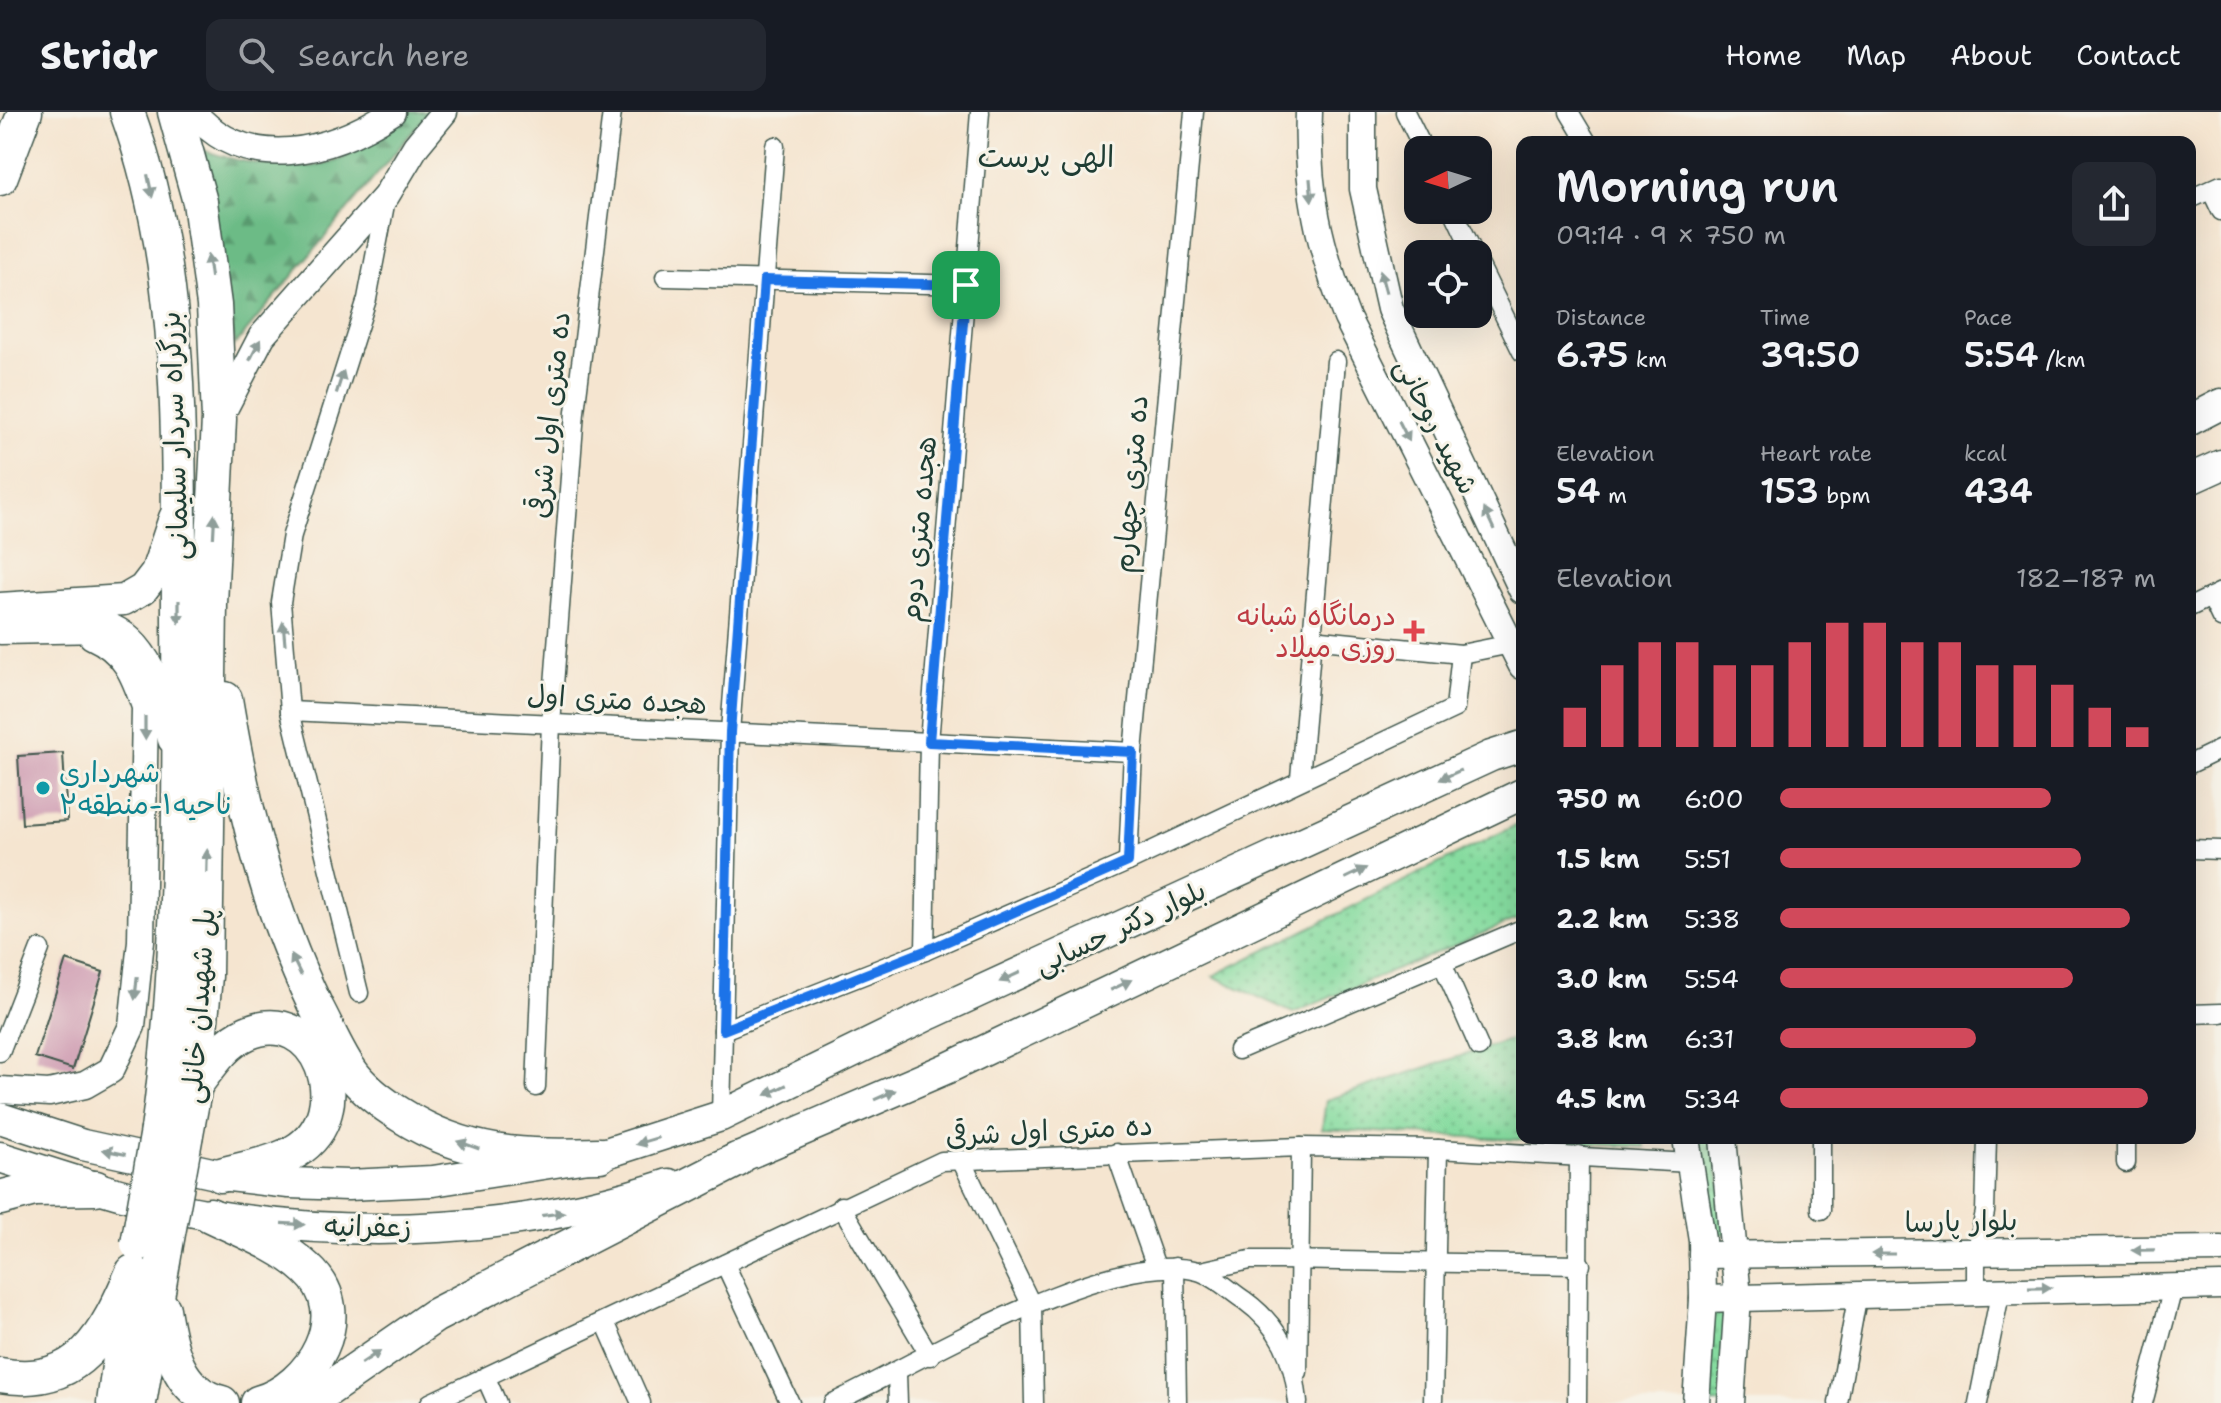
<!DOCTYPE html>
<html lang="en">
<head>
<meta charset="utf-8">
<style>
  body { margin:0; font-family:"Shantell Sans","Playpen Sans Arabic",sans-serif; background:#242831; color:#f1f3f6; height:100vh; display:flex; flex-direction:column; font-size:30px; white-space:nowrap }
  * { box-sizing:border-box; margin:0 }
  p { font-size:26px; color:#9ea1a6 }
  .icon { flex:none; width:44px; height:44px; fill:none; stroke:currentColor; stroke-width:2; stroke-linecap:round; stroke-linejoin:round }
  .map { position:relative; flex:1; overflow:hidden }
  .details { position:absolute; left:1516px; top:24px; width:680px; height:1008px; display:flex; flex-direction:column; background:#171b24; border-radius:16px; box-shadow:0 8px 32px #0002 }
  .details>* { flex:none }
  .needle { width:52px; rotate:266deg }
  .controls { position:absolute; left:1404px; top:24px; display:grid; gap:16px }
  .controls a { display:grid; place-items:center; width:88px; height:88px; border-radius:16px; background:#171b24; box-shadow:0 8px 32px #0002; font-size:40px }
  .pin { position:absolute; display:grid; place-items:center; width:68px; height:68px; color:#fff; margin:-34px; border-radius:16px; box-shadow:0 4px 12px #0006 }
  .round { display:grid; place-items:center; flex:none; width:84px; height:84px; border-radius:16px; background:#242831 }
  .headline { display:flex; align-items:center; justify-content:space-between; height:136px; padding:0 40px }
  h1 { font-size:44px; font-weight:600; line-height:60px }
  .metrics { display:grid; grid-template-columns:repeat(3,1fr); gap:12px; height:136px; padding:8px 40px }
  .metrics div { display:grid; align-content:center }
  .metrics b { font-size:34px; font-weight:600 }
  .metrics small { font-size:22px; font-weight:400 }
  .metrics p { font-size:22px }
  .chart { height:224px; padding:16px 40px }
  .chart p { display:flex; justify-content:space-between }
  .chart svg { width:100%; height:144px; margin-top:8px; stroke:#d1495b; stroke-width:6 }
  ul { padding:0 40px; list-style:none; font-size:26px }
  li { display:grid; grid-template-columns:128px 96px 1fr; align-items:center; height:60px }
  li i { height:20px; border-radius:10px; background:#d1495b }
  header { display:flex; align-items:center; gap:48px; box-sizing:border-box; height:112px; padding:0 40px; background:#171b24; border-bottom:2px solid #363941 }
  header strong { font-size:38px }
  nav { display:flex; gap:44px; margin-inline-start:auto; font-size:28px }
  .search { width:560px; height:72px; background:#242831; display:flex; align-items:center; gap:20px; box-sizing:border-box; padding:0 28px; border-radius:16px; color:#9ea1a6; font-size:30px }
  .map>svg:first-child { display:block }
</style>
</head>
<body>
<header>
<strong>Stridr</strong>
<div class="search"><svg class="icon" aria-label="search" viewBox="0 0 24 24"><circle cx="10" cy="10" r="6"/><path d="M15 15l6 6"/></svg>Search here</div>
<nav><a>Home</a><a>Map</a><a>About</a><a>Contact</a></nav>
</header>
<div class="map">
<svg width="2221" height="1291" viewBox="0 0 2221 1291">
  <defs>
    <pattern id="grass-dots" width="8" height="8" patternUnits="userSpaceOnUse" patternTransform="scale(2)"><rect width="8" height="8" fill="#85db9f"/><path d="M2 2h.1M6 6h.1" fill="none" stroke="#6cb382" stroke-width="1.8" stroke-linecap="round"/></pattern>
    <pattern id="forest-firs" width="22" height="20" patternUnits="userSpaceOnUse" patternTransform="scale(2)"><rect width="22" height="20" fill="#6cbb86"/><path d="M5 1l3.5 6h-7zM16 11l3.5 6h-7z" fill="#58996e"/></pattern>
  </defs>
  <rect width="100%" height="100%" fill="#f7f3e8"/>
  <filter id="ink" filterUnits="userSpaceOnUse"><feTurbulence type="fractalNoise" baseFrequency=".0125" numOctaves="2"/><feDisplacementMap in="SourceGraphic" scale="16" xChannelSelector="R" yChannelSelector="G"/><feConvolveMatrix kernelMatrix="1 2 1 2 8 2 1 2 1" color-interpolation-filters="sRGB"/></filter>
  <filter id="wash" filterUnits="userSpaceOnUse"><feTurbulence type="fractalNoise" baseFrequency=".006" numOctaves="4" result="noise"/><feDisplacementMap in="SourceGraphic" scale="32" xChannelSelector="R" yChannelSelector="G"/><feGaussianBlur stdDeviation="1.8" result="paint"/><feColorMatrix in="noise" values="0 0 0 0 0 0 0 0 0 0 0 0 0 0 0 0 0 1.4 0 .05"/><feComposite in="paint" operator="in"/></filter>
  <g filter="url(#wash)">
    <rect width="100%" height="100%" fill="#f5e5d0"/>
    <!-- grass -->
    <g fill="url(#grass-dots)" stroke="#528c6a" stroke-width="2">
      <path d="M1522,710V805L1293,901L1213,864Z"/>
      <path d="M1522,924V1026H1644L1645,1035L1322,1017L1326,988Z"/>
      <path d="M1686,1026H1712L1729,1122L1701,1124Z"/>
      <path d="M1732,1191L1723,1291H1695L1703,1194Z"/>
    </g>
    <!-- forest -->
    <path fill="url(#forest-firs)" stroke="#467c5d" stroke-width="2" d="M408,0H429L235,233L203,38C239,51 308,64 343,46C366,34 387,15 408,0Z"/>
    <g id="blocks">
      <!-- building -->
      <g fill="#cf9db2">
        <path d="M63,641L67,709L22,712L18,644Z"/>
        <path d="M66,848L103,860L73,957L35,945Z"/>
      </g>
    </g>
  </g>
  <g filter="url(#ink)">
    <use href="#blocks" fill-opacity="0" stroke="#3f564b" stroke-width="2"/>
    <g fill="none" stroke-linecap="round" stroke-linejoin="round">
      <!-- street casing -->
      <g stroke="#3f564b" stroke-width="21">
        <g id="street">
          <path d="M1405,0L1424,38"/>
          <path d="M1569,0L1587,30"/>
          <path d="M2211,78L2221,99"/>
          <path d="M2190,87L2221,73"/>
          <path d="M1453,98L1474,142"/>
          <path d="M1478,150L1522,240"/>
          <path d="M665,165L966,173"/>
          <path d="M2211,485L2221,506"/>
          <path d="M2190,495L2221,480"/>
          <path d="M1312,527L1461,542L1511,532"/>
          <path d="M290,599L1133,640"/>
          <path d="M2190,652L2221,637"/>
          <path d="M1300,666L1336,249"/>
          <path d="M2190,737L2221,738"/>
          <path d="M1128,750L1133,640L1194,0"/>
          <path d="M925,839L929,630L980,0"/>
          <path d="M1442,851L1479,935"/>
          <path d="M359,881L290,599L281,490L292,423L367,187L386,87"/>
          <path d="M2190,902L2221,901"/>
          <path d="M723,918L925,839L1128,750L1455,596L1461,542"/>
          <path d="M1238,938L1522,817"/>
          <path d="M0,940L40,837"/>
          <path d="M536,975L551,612L575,300L612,0"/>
          <path d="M721,1004L730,620L775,34"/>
          <path d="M2126,1026V1051"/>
          <path d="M1116,1041L1156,1155"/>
          <path d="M961,1048L1032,1194L1034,1291"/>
          <path d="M841,1094L930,1244"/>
          <path d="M1821,1098V1026"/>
          <path d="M725,1152L790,1291"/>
          <path d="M1175,1155L1177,1291"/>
          <path d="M1201,1159L1250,1148H1279L1581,1153"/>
          <path d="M1976,1178V1142L1985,1100L1987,1026"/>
          <path d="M605,1210L641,1291"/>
          <path d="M1298,1260L1301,1035"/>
          <path d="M897,1261L898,1291"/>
          <path d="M486,1266L497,1291"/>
          <path d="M430,1291L942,1049L1301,1035L1438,1037L1690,1051"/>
          <path d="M833,1291C919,1250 1108,1135 1198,1159C1214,1163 1230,1179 1244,1188C1280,1214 1294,1246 1298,1291"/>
          <path d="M1433,1291L1438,1037"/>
          <path d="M1577,1291L1579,1043"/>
          <path d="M1838,1291L1858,1181"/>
          <path d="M1978,1291L2001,1177"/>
          <path d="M2143,1291L2174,1172"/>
        </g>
      </g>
      <!-- secondary casing -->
      <g stroke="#3f564b" stroke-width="29">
        <g id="secondary">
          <path d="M193,0C247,64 332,40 392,0"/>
          <path d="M1309,0C1306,77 1319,135 1347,206L1522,554"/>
          <path d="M1363,0V77L1390,197L1522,478"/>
          <path d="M219,307L262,224L386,84L416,34L444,0"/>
          <path d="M0,978L49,981L85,973L111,958L132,914L141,829L145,595C134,562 125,539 92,524"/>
          <path d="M1686,1026L1702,1128L1703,1187L1696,1291"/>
          <path d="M1723,1026L1738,1185L1731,1291"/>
          <path d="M1702,1143L2221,1137"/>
          <path d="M1703,1187L2221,1174"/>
        </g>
      </g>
      <!-- primary casing -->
      <g stroke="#3f564b" stroke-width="33">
        <g id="primary">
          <path d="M2190,308L2221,292"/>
          <path d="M2190,367L2221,353"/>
          <path d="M0,496L124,488L143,477L156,460L174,406"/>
          <path d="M0,517L105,515C149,530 162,587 173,627"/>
          <path d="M0,1006L83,1033L221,1063L289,1071L348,1073L433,1069L600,1043L721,1004L930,902L1491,644L1522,634"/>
          <path d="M0,1045C69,1067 139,1091 211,1103C360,1128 526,1120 669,1072"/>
          <path d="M715,1056L950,955L1522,682"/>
        </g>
      </g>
      <!-- highway casing -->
      <g stroke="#3f564b" stroke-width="37">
        <g id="highway">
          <path d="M127,0C186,161 178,335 179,504C180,676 182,848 158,1018"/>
          <path d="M175,0L200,90L214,193L219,307L210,492L205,864L195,973L186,1022"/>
          <path d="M0,66L25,0"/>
          <path d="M225,587C243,694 268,797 316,895C328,917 339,945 354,964C366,979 385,993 401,1003C467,1045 526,1045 600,1043"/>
          <path d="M195,973C210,954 224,931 247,921C317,890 360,999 296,1039C275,1052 245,1056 221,1063"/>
          <path d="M0,1086L34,1077L96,1076"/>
          <path d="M210,1103C243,1119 280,1132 307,1157C357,1202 311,1277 258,1291"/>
          <path d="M163,1197C169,1236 178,1281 222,1291"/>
          <path d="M0,1263C80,1277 106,1222 133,1160"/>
          <path d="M114,1291L127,1195"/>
          <path d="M139,1291L165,1138"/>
          <path d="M308,1291L434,1204L737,1048"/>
        </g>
      </g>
      <!-- street -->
      <use href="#street" stroke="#fff" stroke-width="18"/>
      <!-- secondary -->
      <use href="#secondary" stroke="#fff" stroke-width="26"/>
      <!-- primary -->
      <use href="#primary" stroke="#fff" stroke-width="30"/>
      <!-- highway -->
      <use href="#highway" stroke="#fff" stroke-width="34"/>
      <!-- highway-bridge casing -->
      <g stroke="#3f564b" stroke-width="37" stroke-linecap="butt">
        <g id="highway-bridge">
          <path d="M138,1132L158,1018"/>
          <path d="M165,1138L186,1022"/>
        </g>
      </g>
      <!-- highway-bridge -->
      <use href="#highway-bridge" stroke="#fff" stroke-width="34"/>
    </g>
    <!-- one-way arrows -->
    <defs><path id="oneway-solid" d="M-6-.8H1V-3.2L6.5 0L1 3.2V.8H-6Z" transform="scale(2)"/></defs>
    <g fill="#8f9e9a">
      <use href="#oneway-solid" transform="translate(150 74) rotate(78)"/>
      <use href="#oneway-solid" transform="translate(1311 78) rotate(85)"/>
      <use href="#oneway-solid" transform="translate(209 154) rotate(-98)"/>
      <use href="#oneway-solid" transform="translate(1383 170) rotate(-105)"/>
      <use href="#oneway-solid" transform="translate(255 238) rotate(-63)"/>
      <use href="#oneway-solid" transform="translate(340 270) rotate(-72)"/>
      <use href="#oneway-solid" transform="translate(1404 319) rotate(63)"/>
      <use href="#oneway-solid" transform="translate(1489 407) rotate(-115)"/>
      <use href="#oneway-solid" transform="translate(214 414) rotate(-87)"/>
      <use href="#oneway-solid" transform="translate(179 500) rotate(90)"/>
      <use href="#oneway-solid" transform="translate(284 521) rotate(-95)"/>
      <use href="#oneway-solid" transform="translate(145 616) rotate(90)"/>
      <use href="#oneway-solid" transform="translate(1450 663) rotate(155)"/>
      <use href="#oneway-solid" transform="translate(207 749) rotate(-89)"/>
      <use href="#oneway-solid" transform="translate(1356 761) rotate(-26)"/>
      <use href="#oneway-solid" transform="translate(296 853) rotate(-116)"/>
      <use href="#oneway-solid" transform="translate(1010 865) rotate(155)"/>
      <use href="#oneway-solid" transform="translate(1121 873) rotate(-26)"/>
      <use href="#oneway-solid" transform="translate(136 876) rotate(96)"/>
      <use href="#oneway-solid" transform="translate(776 978) rotate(154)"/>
      <use href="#oneway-solid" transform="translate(885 983) rotate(-24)"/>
      <use href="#oneway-solid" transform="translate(647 1029) rotate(163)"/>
      <use href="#oneway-solid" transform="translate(468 1033) rotate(-161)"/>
      <use href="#oneway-solid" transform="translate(114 1040) rotate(-168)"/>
      <use href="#oneway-solid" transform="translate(553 1102) rotate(-8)"/>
      <use href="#oneway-solid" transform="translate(293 1112) rotate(3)"/>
      <use href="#oneway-solid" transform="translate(2143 1138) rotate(179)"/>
      <use href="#oneway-solid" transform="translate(1883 1142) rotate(180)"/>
      <use href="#oneway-solid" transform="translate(2040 1176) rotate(-1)"/>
      <use href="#oneway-solid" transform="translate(371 1245) rotate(-33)"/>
    </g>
  </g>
  <g fill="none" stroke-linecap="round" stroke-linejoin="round" filter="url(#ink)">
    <!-- route casing -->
    <g stroke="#fff" stroke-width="16">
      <path id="route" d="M764,168L966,173L929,630L1133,640L1128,750L925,839L723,918L730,620Z"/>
    </g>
    <!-- route -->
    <use href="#route" stroke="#1a73e8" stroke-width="10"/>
  </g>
  <!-- markers -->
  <path fill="#e0444e" stroke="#f7f3e8" stroke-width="3" d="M1410 507h8v8h8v8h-8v8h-8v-8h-8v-8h8z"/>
  <circle fill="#0f9aa8" stroke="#f7f3e8" stroke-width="3" cx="43" cy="676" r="8"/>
  <g text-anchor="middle" stroke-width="6" stroke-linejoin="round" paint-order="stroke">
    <!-- street labels -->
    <g font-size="28" fill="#1f3d34" stroke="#f7f3e8">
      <text transform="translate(549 303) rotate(-84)" y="10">ده متری اول شرقی</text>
      <text transform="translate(1437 314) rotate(63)" y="10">شهید روحانی</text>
      <text transform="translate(174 324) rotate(-92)" y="10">بزرگراه سردار سلیمانی</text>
      <text transform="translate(1130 372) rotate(-85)" y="10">ده متری چهارم</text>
      <text transform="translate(918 417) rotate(-85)" y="10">هجده متری دوم</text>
      <text transform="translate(617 587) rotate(3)" y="10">هجده متری اول</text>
      <text transform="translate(1120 815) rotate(-25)" y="10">بلوار دکتر حسابی</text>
      <text transform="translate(198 894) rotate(-86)" y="10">پل شهیدان خانلی</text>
      <text transform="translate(1049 1018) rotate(-3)" y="10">ده متری اول شرقی</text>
      <text transform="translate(1961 1109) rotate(-1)" y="10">بلوار پارسا</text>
      <text transform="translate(368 1114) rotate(1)" y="10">زعفرانیه</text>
    </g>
    <!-- health labels -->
    <g font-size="28" fill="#be3a42" stroke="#f7f3e8" text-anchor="end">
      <text x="1396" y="513">درمانگاه شبانه<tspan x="1396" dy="32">روزی میلاد</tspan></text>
    </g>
    <!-- culture labels -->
    <g font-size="28" fill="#0d838f" stroke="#f7f3e8" text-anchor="start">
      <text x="59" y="670">شهرداری<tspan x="59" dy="32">ناحیه۱-منطقه۲</tspan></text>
    </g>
    <!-- neighbourhood labels -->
    <g font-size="30" fill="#1f3d34" stroke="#f7f3e8">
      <text x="1046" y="55">الهی پرست</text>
    </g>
  </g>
</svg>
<div class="controls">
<a><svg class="needle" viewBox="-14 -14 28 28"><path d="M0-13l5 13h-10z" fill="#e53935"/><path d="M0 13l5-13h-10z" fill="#9ea1a6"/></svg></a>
<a><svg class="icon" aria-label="locate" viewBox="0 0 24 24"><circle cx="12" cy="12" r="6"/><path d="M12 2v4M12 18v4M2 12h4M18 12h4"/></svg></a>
</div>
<div class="pin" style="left:966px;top:173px;background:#1e9e55"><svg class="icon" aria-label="arrive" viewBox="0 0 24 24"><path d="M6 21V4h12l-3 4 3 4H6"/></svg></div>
<section class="details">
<div class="headline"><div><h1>Morning run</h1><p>09:14 · 9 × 750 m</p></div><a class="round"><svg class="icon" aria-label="share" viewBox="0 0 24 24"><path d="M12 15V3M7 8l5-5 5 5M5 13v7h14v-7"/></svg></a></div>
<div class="metrics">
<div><p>Distance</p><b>6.75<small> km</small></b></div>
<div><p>Time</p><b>39:50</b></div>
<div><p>Pace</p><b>5:54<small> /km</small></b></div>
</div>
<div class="metrics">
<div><p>Elevation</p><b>54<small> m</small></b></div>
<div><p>Heart rate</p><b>153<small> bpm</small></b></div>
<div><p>kcal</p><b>434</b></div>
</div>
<div class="chart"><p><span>Elevation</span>182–187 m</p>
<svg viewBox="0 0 160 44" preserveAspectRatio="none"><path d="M5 44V32M15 44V19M25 44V12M35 44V12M45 44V19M55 44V19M65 44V12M75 44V6M85 44V6M95 44V12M105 44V12M115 44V19M125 44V19M135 44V25M145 44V32M155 44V38"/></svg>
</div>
<ul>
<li><b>750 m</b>6:00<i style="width:72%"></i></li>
<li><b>1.5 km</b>5:51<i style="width:80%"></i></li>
<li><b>2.2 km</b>5:38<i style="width:93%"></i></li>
<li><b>3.0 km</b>5:54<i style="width:78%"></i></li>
<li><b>3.8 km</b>6:31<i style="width:52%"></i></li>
<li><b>4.5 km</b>5:34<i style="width:98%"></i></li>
</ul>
</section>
</div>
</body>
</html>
